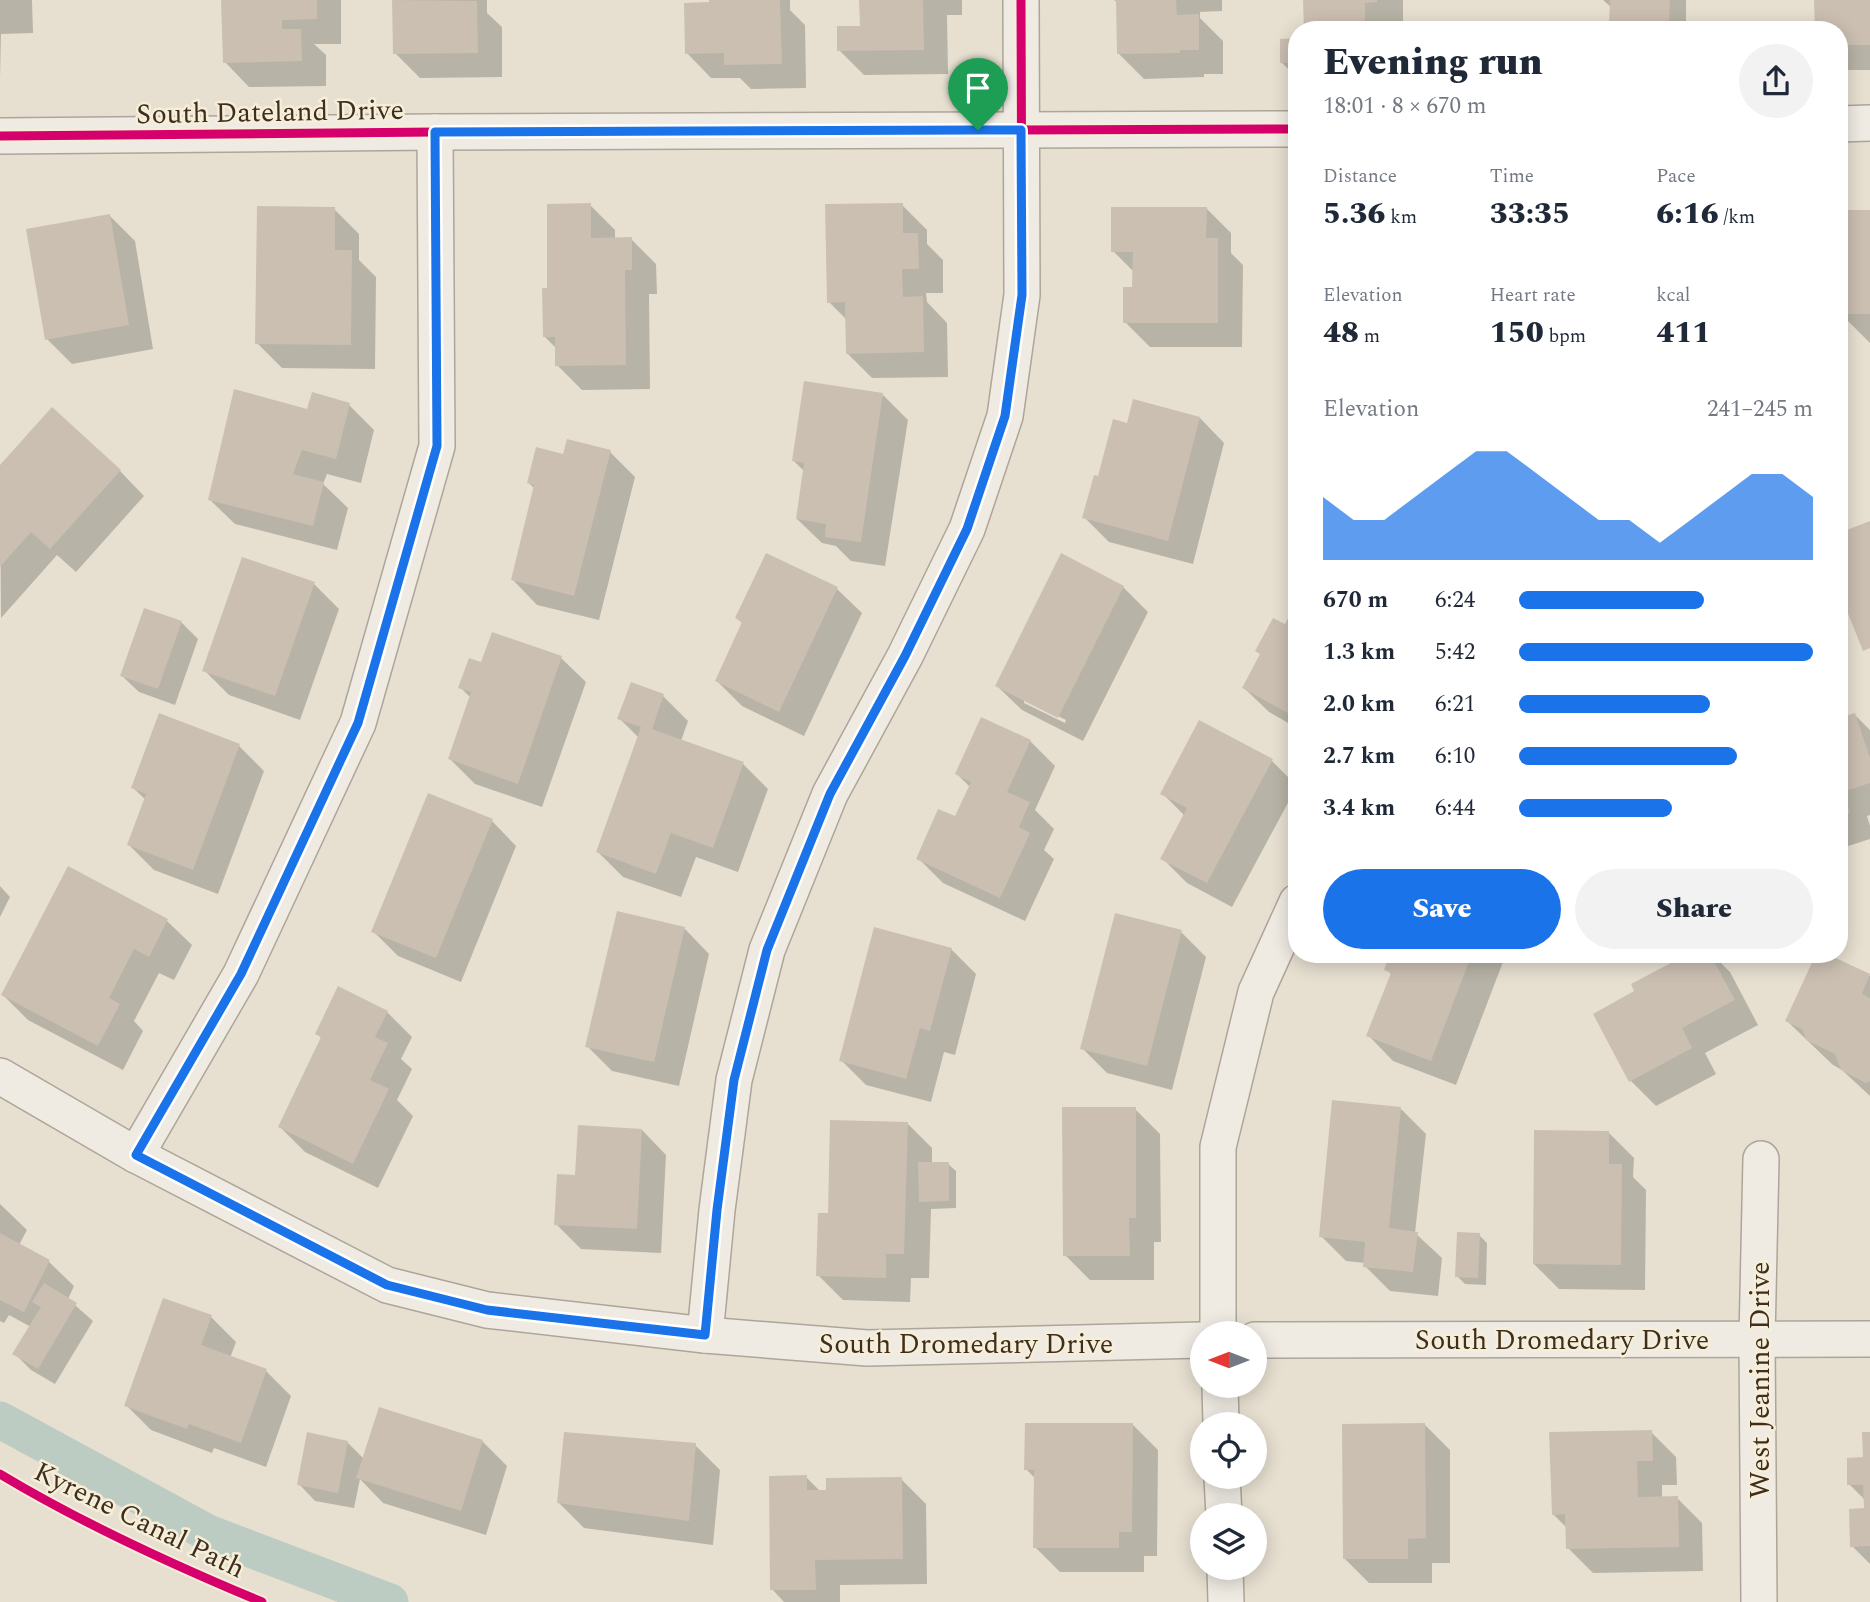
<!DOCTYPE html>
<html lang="en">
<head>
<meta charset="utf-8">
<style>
  body { margin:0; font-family:Spectral,serif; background:#f2f2f3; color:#1f2937; height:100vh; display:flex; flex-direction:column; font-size:26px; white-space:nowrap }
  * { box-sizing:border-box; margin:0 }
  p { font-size:23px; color:#747a83 }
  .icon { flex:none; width:38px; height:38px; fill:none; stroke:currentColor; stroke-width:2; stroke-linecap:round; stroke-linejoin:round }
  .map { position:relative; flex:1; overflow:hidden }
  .panel { position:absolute; left:1288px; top:21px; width:560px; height:942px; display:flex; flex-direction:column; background:#fff; border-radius:28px; box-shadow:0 4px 18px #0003 }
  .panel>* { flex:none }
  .needle { width:46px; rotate:270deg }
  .tools { position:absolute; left:1190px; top:1321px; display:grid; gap:14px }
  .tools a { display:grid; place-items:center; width:77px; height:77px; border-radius:50%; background:#fff; box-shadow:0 4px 18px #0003; font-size:35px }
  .pin { position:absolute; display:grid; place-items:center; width:60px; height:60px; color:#fff; margin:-72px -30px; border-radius:50% 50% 50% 0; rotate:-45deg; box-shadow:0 0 7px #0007 }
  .pin .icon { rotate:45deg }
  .round { display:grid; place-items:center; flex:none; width:74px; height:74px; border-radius:37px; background:#f2f2f3 }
  .summary { display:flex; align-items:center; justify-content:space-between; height:119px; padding:0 35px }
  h1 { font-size:38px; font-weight:800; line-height:52px }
  .metrics { display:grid; grid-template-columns:repeat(3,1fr); gap:10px; height:119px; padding:7px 35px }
  .metrics div { display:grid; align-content:center }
  .metrics b { font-size:30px; font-weight:800 }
  .metrics small { font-size:19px; font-weight:400 }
  .metrics p { font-size:19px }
  .chart { height:196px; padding:14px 35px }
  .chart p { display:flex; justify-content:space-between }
  .chart svg { width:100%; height:126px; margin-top:7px; fill:#1a73e8; opacity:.7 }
  .action { display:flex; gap:14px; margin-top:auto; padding:14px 35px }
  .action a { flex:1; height:80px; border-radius:42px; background:#1a73e8; color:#fff; font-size:28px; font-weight:800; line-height:80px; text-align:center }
  .action a+a { background:#f2f2f3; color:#1f2937 }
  ul { padding:0 35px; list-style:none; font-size:23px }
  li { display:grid; grid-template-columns:112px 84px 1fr; align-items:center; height:52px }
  li i { height:18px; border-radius:9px; background:#1a73e8 }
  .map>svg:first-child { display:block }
</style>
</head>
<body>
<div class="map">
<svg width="1870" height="1602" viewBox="0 0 1870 1602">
  <rect width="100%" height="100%" fill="#e7e0d1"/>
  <!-- shadow -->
  <g fill="#0003" fill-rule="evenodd">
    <path d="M0,0H32L33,33L1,34L0,78Z"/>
    <path d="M223,0H341V44H314L326,55V86L249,87L225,62Z"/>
    <path d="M394,0H487V13L502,27V77L420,78L395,53Z"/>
    <path d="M710,0H790V10L805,25L806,88L751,89L740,78H711L687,53Z"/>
    <path d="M861,0H962V15H947L948,74L864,75L839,50L861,27Z"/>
    <path d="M1114,0H1222V11L1200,12V18L1223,41V74H1204V77L1144,79L1119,54L1118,3Z"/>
    <path d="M1305,0H1403V26L1389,27V30H1306Z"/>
    <path d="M1603,0H1686V30H1618L1611,23L1612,8Z"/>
    <path d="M1815,0H1870V70H1842L1839,68V30Z"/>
    <path d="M1297,40V77L1282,63Z"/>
    <path d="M590,205L615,230V239H631L656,264L657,294H649L650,389L582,390L557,365V349L544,336L549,290Z"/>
    <path d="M902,205L927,230V244L943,260V293H926L927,302L947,323L948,377L872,378L847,353V320L829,302Z"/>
    <path d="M1206,208L1231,233V253L1243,265L1242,347H1150L1125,322L1134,289V272L1113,251Z"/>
    <path d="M334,209L359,234V260L376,277L375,369L282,368L257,343Z"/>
    <path d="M1870,212V343L1840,313L1850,246Z"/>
    <path d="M110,216L135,241L153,349L72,364L47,339Z"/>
    <path d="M883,395L908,420L885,566L851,561L836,546L822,543L797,519L804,471L794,461Z"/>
    <path d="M349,405L374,430L361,483L327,474L323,484L348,508L337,550L235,524L210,500L308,411Z"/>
    <path d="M1200,418L1224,443L1193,564L1109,542L1084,517L1099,478L1128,425Z"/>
    <path d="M610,452L635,477L599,620L537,605L513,580L535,489L529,483L564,456Z"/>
    <path d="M0,468L120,471L144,496L76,572L57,555L1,618Z"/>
    <path d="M314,584L339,609L300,720L229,695L204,670Z"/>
    <path d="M1123,587L1148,612L1083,741L1022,710L997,686ZM1024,699L1066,720L1065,723L1024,703Z"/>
    <path d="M837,589L862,613L804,736L742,706L717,681L743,624L737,618Z"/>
    <path d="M1297,606V728L1269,712L1244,688L1286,627Z"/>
    <path d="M181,622L198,639L175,705L139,692L122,676Z"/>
    <path d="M561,658L586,682L542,807L475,784L450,759L471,698L460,687L483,664Z"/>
    <path d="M663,696L688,721L681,741L743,764L768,789L738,872L696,857L681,897L623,877L598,852L639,738L619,718Z"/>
    <path d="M1855,715L1870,730V815L1867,816L1870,826V839L1839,849V720Z"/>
    <path d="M1030,741L1055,766L1035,810L1054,829L1044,850L1054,859L1025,921L943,883L918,858L956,819L970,787L957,774Z"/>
    <path d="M239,746L264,771L218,894L154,870L129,845L146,800L133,788Z"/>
    <path d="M1272,761L1297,786L1232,907L1187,883L1162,858L1185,816L1162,793Z"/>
    <path d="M492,821L516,846L461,982L398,956L373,931Z"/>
    <path d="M0,886L10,897L0,917Z"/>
    <path d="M167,921L192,945L174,980L159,973L134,1021L143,1031L123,1070L28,1020L3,995Z"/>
    <path d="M685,929L709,954L679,1086L612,1071L587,1046Z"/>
    <path d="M1181,932L1206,957L1172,1090L1107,1073L1082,1048Z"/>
    <path d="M951,949L976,974L955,1055L944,1052L931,1102L866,1085L841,1060Z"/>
    <path d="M1392,954H1506L1456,1085L1393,1061L1369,1036L1392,975L1386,969Z"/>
    <path d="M1692,954H1712L1730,972L1758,1025L1705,1053L1716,1074L1656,1106L1631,1081L1637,992L1633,985Z"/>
    <path d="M1817,954H1822L1870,976V1096L1842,1070L1833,1065L1787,1021Z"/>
    <path d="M387,1012L412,1037L401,1059L412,1069L397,1100L413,1116L378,1188L305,1152L280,1127L322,1039L317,1033Z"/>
    <path d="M1135,1109L1160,1134L1161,1242H1154V1280H1090L1065,1255Z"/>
    <path d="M1401,1109L1426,1134L1415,1233L1442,1258L1438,1296L1390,1291L1365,1266V1263L1346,1261L1321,1236Z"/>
    <path d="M907,1123L932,1148V1164H948L956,1171V1208L931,1209L929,1278H911L910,1302L843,1300L818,1275L830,1214Z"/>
    <path d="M642,1130L666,1155L661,1253L581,1249L556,1224Z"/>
    <path d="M1609,1133L1634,1158L1633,1177L1646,1190L1645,1290L1559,1289L1534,1264Z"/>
    <path d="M0,1204L27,1230L19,1245L49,1262L74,1286L68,1299L93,1321L55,1384L31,1370L15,1354L31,1327L9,1315L4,1323L0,1321Z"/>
    <path d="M1479,1235L1487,1243L1486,1285L1465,1284L1457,1276Z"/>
    <path d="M211,1317L236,1342L230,1358L266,1371L291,1396L266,1467L214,1448L212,1453L151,1430L126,1405Z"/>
    <path d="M1133,1425L1158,1450L1157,1556H1144V1572H1060L1035,1547V1478L1026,1469Z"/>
    <path d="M1425,1425L1450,1450V1563H1432V1583H1369L1344,1558Z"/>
    <path d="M1651,1432L1676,1457L1677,1485H1662V1498H1677L1702,1523L1703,1571L1593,1573L1568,1548L1567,1528L1553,1514Z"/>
    <path d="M1870,1434V1564L1852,1546L1866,1510V1501L1849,1484L1865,1459Z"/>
    <path d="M482,1441L507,1466L486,1535L383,1503L360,1479L354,1508L315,1501L299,1484L347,1442L364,1459Z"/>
    <path d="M695,1445L720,1470L713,1545L584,1528L559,1503Z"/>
    <path d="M806,1477L821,1492L901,1479L926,1504L927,1584L840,1585V1602H784L772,1589Z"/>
  </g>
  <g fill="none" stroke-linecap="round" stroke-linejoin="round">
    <!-- canal -->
    <path stroke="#bcccc2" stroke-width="37" d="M0,1420L208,1533L390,1602"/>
  </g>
  <!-- building -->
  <g fill="#cbbfb2">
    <path d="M221,0H317V19L282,20V29H301L302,61L223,63Z"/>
    <path d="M392,0L477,1L478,53L393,54Z"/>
    <path d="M709,0H780L782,64L724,65V53L685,54L684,3L709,2Z"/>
    <path d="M859,0H923L924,50L837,51V26H860Z"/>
    <path d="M1116,0H1176L1177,15L1199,14V50H1180V53L1117,54Z"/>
    <path d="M1303,0H1377V2L1365,3V30H1304Z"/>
    <path d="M1610,0H1670L1669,25L1609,24Z"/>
    <path d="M1814,0H1870V45H1839V30H1815Z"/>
    <path d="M1297,38V63H1280V39Z"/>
    <path d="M591,203V238L632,237V270H625L626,365L555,366V337H543L542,288H547V204Z"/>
    <path d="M903,203V233H918L919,269H902L903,297L923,296L924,352L846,354L845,302L827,303L825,204Z"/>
    <path d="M257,206L335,207V250H352L351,345L255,344Z"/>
    <path d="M1111,207H1207L1206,238H1218V323H1123V287H1132L1133,252H1111Z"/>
    <path d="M1848,210H1870V314H1839V245H1848Z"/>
    <path d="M110,214L129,325L45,340L26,229Z"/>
    <path d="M804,381L883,393L861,542L825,537L826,524L796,519L804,463L792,461Z"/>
    <path d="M234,389L307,409L312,392L350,403L336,459L302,450L293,474L324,482L313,526L208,500Z"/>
    <path d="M1133,399L1200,417L1168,541L1082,518L1094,475L1098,476L1113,419L1127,423Z"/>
    <path d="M52,407L121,470L50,549L31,532L0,567V465Z"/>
    <path d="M567,439L611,450L574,596L511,580L534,485L527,483L536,447L563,454Z"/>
    <path d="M1870,521V648L1863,651L1839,591V533Z"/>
    <path d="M766,553L838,587L779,712L715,681L742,622L735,618Z"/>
    <path d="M1061,553L1124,586L1058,718L995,686Z"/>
    <path d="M242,557L315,582L275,696L202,671Z"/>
    <path d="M1297,602V718L1242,688L1260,654L1255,651L1273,618L1285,624Z"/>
    <path d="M144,608L182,621L158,689L120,676Z"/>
    <path d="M492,632L562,656L518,784L448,759L471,692L458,688L469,658L481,662Z"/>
    <path d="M631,682L664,694L652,729L744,762L713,848L671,833L656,874L596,852L641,727L617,719Z"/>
    <path d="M159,713L240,744L193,870L127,845L146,794L131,788Z"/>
    <path d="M1855,713L1870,758V783L1843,792L1850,813L1839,816V718Z"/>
    <path d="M981,717L1031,740L1007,792L1030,802L1019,827L1030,833L1000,898L916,859L938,809L955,816L971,782L955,774Z"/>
    <path d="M1199,720L1273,759L1207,883L1160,859L1187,808L1160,794Z"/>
    <path d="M428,793L493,819L436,958L371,932Z"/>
    <path d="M68,866L168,919L149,957L134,949L109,998L120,1004L98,1046L1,995Z"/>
    <path d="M617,911L685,927L654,1062L585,1047Z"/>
    <path d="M1115,913L1182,930L1147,1066L1080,1049Z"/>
    <path d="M874,927L952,948L930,1031L920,1028L906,1079L839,1061Z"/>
    <path d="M1390,954H1472L1431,1061L1366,1036L1391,973L1384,970Z"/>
    <path d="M1688,954H1710L1735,1000L1682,1028L1692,1048L1629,1082L1593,1014L1634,991L1631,984Z"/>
    <path d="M1816,954H1827L1870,974L1862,994L1870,998V1081L1866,1083L1841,1070L1835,1054L1806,1040L1802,1029L1785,1021Z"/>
    <path d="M338,986L388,1011L375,1037L388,1043L370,1080L389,1089L353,1164L278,1127L321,1037L315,1034Z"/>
    <path d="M1332,1100L1401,1107L1389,1228L1418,1232L1413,1272L1363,1267L1365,1242L1319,1237Z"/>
    <path d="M1062,1107H1136V1218H1129L1130,1256H1063Z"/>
    <path d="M830,1120L908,1122L904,1254H886V1278L816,1276L818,1213H828Z"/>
    <path d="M578,1125L642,1129L637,1229L554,1225L557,1174L575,1175Z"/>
    <path d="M1534,1130L1609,1131V1164H1622L1621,1265L1533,1264Z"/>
    <path d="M918,1162H949V1201L919,1202Z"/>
    <path d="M1457,1232L1480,1233L1478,1278L1455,1277Z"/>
    <path d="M0,1233L50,1260L24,1312L0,1300Z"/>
    <path d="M44,1283L77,1303L38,1369L12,1354L41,1307L32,1302Z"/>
    <path d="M163,1298L212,1315L201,1345L267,1369L241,1443L189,1424L187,1429L124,1406Z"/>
    <path d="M379,1407L483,1440L461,1511L356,1478Z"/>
    <path d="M1025,1423H1133L1132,1532H1119V1548H1033L1034,1470H1024Z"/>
    <path d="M1425,1423L1426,1538L1408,1539V1559H1343L1342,1424Z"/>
    <path d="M1652,1430L1653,1461H1637L1638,1497L1678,1496L1679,1547L1566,1549L1565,1514L1552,1515L1549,1432Z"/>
    <path d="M307,1432L348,1441L338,1493L297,1485Z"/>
    <path d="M564,1432L696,1443L689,1521L557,1503Z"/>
    <path d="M1862,1432H1870V1546L1850,1547L1849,1509L1864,1508L1863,1485H1847V1458L1863,1457Z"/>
    <path d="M807,1475V1490H826V1478L902,1477L903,1559L815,1560L816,1590H770L769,1476Z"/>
  </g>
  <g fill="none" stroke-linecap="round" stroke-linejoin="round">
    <!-- street casing -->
    <g stroke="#ada599" stroke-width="38">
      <g id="street">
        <path d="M1839,124L1870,123"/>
        <path d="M0,136L435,132L1297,129"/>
        <path d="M0,1076L136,1155L387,1285L487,1310L705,1335L867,1348L1202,1340"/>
        <path d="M136,1155L241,974L358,723L437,446L435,132"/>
        <path d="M1218,1334V1147L1256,992L1297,902"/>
        <path d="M705,1335L717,1210L734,1080L767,950L830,794L905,656L967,529L1005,416L1022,295L1021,0"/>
        <path d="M1255,1340L1870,1339"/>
        <path d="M1220,1386L1221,1424"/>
        <path d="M1222,1477L1224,1516"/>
        <path d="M1225,1568L1226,1602"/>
        <path d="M1759,1602L1757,1339L1761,1159"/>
      </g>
    </g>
    <!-- street -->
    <use href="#street" stroke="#efebe3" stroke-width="35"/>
    <!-- cycleway casing -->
    <g stroke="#f7eed8" stroke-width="13">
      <g id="cycleway">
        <path d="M0,136L435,132L1297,129"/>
        <path d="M705,1335L717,1210L734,1080L767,950L830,794L905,656L967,529L1005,416L1022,295L1021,0"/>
        <path d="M0,1474C83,1524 173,1565 262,1602"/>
      </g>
    </g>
    <!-- cycleway -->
    <use href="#cycleway" stroke="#d6006c" stroke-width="9"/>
  </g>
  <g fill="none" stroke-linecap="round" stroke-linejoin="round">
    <!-- route casing -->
    <g stroke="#fff" stroke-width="14">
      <path id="route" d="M978,130H1021L1022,295L1005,416L967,529L905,656L830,794L767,950L734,1080L717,1210L705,1335L487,1310L387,1285L136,1155L241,974L358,723L437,446L435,132Z"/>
    </g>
    <!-- route -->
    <use href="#route" stroke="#1a73e8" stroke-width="9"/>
  </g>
  <g text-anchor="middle" stroke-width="5" stroke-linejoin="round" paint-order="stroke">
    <!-- street labels -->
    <g font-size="28" fill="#3d2e20" stroke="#f7eed8">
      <text transform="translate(270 111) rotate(-1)" y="10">South Dateland Drive</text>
      <text x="1562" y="1349">South Dromedary Drive</text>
      <text x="966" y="1353">South Dromedary Drive</text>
      <text transform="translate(1759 1380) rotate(-90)" y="10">West Jeanine Drive</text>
      <text transform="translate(140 1519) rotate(26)" y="10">Kyrene Canal Path</text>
    </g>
  </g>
</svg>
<div class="tools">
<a><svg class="needle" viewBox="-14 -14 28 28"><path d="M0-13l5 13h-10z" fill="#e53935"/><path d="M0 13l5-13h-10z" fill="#747a83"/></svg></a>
<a><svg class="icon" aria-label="locate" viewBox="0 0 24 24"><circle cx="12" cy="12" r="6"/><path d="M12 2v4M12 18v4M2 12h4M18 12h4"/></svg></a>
<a><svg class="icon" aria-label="layers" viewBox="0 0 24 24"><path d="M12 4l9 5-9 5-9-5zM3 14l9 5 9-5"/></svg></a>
</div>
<div class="pin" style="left:978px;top:130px;background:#1e9e55"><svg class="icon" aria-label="arrive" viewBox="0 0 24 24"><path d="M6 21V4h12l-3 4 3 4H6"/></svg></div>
<section class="panel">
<div class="summary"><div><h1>Evening run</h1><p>18:01 · 8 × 670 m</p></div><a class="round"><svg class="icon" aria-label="share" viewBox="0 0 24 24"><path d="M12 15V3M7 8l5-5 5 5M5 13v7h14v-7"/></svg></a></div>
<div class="metrics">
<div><p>Distance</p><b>5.36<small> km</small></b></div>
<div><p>Time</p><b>33:35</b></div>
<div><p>Pace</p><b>6:16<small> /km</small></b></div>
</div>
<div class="metrics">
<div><p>Elevation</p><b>48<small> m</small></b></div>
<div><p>Heart rate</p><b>150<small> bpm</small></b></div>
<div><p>kcal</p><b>411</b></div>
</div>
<div class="chart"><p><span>Elevation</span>241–245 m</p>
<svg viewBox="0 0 160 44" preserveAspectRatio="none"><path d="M0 44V22L10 30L20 30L30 22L40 14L50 6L60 6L70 14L80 22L90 30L100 30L110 38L120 30L130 22L140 14L150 14L160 22V44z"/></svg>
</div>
<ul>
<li><b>670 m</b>6:24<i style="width:63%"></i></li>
<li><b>1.3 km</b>5:42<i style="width:100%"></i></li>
<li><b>2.0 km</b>6:21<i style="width:65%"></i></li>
<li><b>2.7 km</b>6:10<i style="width:74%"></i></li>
<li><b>3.4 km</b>6:44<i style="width:52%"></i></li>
</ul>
<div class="action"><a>Save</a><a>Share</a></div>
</section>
</div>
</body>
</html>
